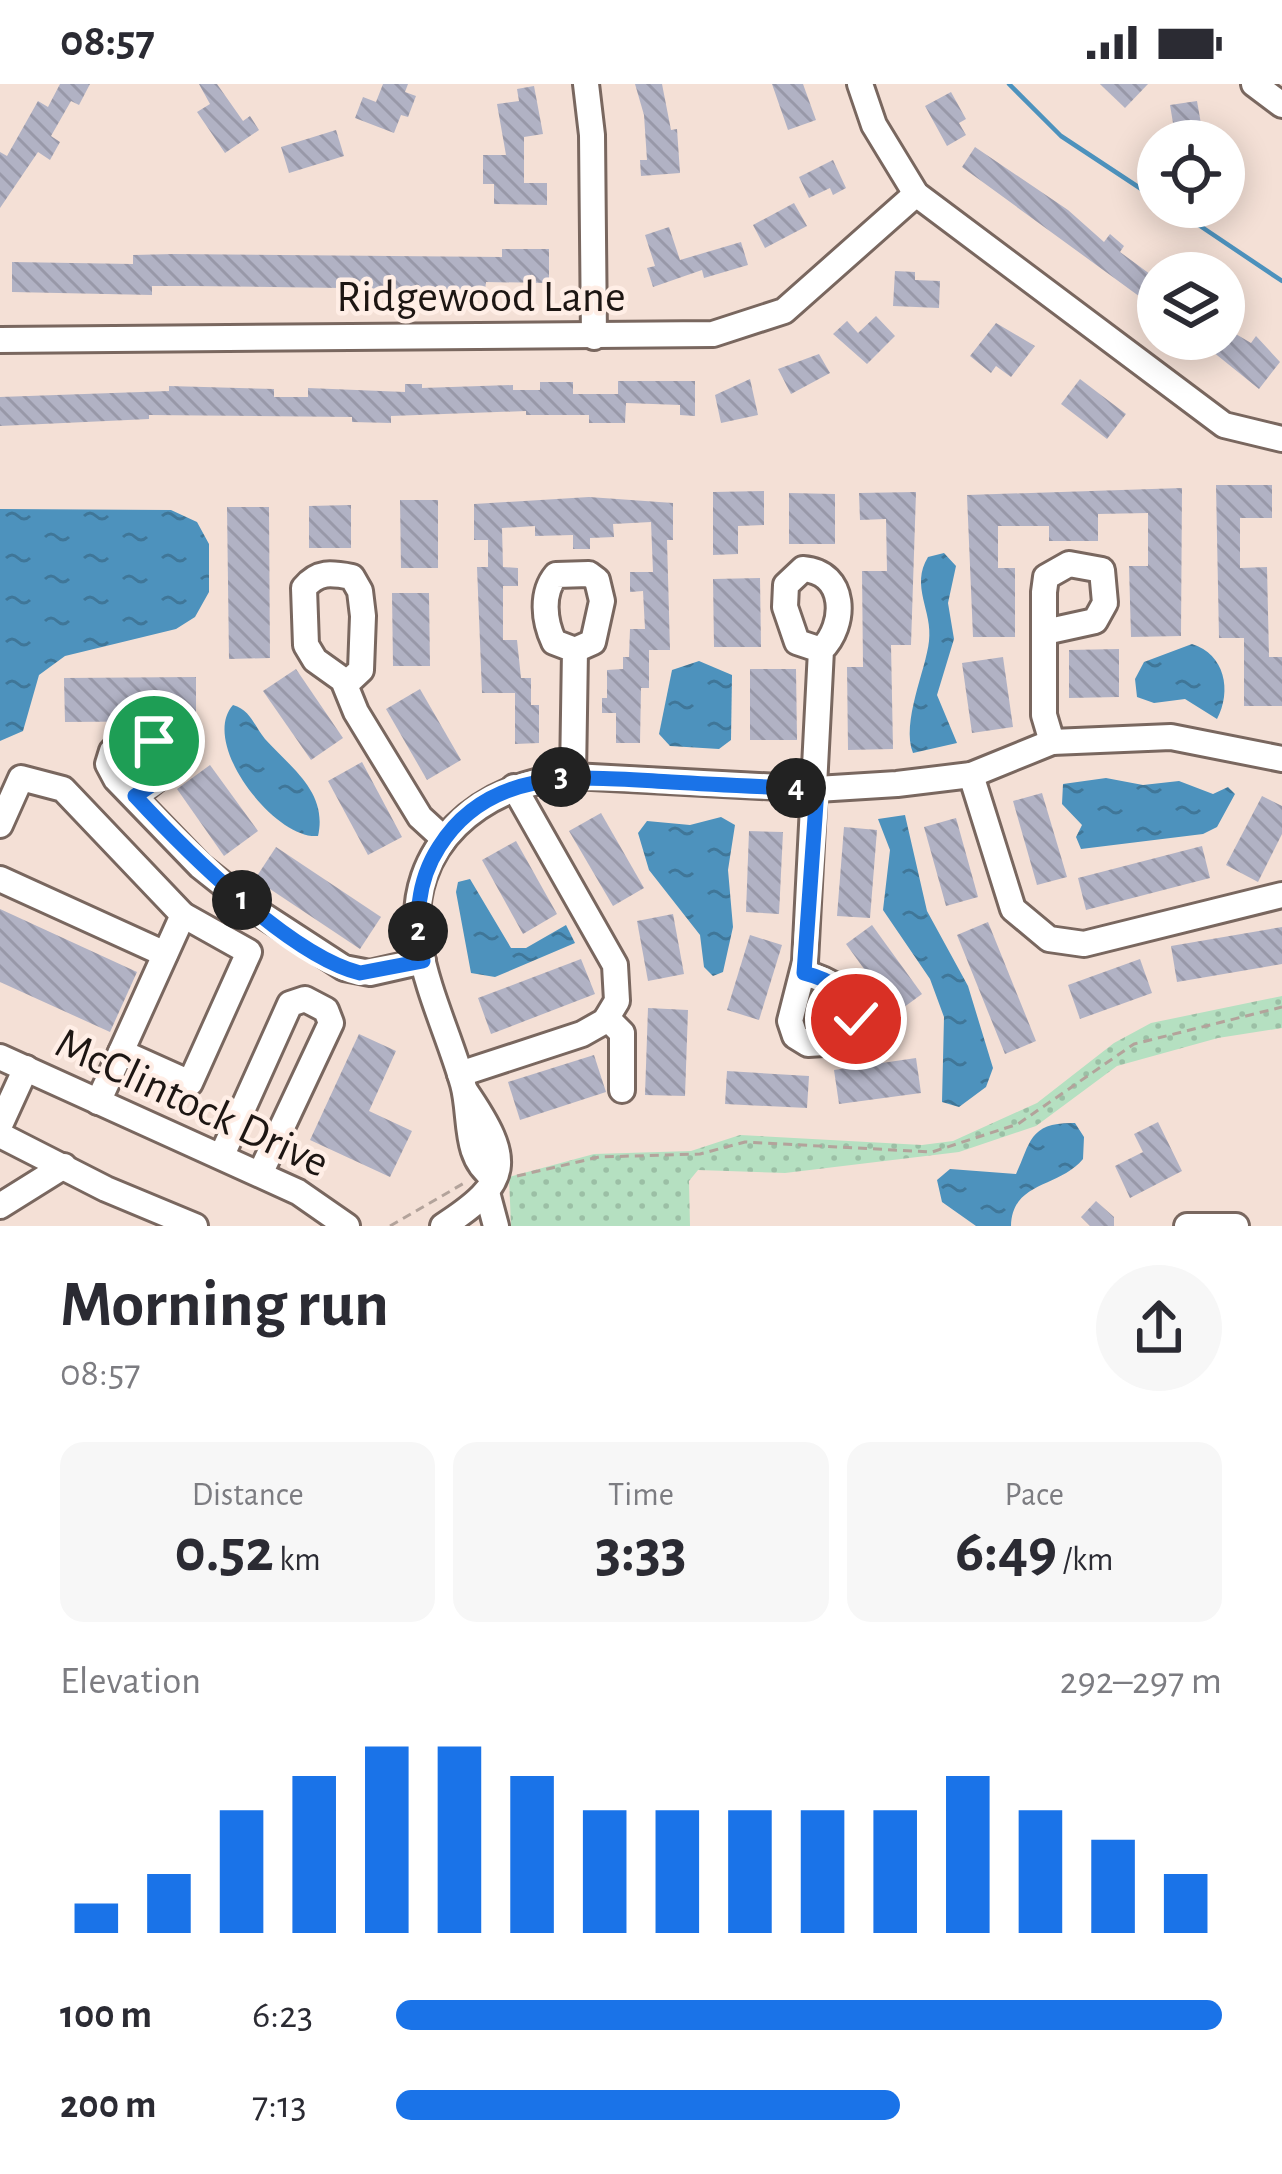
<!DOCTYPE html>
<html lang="en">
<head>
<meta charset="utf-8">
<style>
  body { margin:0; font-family:"Alegreya Sans",sans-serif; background:#f7f7f7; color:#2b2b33; height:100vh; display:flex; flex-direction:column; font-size:45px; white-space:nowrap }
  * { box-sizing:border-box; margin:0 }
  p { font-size:39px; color:#7c7c81 }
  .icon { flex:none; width:66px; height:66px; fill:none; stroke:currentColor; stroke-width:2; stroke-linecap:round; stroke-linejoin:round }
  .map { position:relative; height:1142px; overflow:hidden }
  .details { display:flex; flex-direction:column; background:#fff; flex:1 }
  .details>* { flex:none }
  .controls { position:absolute; left:1137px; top:36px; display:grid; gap:24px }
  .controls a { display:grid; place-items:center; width:108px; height:108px; border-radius:50%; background:#fff; box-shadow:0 6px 30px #0003; font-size:60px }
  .pin { position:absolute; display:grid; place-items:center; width:102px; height:102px; color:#fff; margin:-51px; border:6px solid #fff; border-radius:50%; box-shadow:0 3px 12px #0007 }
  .km { position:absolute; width:60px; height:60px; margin:-30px; border-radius:50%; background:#222; color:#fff; font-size:33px; line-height:60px; text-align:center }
  .round { display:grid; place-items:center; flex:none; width:126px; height:126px; border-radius:63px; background:#f7f7f7 }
  .summary { display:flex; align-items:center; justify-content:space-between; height:204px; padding:0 60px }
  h1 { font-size:66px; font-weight:600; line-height:90px }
  .stats { display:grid; grid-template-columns:repeat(3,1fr); gap:18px; height:204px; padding:12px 60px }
  .stats div { display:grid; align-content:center; border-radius:24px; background:#f7f7f7; text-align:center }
  .stats b { font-size:60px; font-weight:600 }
  .stats small { font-size:33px; font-weight:400 }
  .stats p { font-size:33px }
  .chart { height:336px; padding:24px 60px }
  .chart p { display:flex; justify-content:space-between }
  .chart svg { width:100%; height:216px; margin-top:12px; stroke:#1a73e8; stroke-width:6 }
  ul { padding:0 60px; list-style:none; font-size:39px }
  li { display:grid; grid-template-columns:192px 144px 1fr; align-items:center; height:90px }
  li i { height:30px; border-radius:15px; background:#1a73e8 }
  .status { display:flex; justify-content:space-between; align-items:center; height:84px; padding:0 60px; background:#fff; direction:ltr }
  .status svg { height:33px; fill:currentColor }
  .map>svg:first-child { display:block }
</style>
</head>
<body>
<div class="status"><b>08:57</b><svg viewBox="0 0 49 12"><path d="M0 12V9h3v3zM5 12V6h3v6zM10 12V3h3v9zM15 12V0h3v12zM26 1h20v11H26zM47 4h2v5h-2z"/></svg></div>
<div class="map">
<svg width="1282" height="1142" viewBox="0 0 1282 1142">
  <defs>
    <pattern id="grass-dots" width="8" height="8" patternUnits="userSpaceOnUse" patternTransform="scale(3)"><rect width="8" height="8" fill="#b5e0c1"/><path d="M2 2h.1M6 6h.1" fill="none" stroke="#9bbfa5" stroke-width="1.8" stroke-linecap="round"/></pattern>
    <pattern id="water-ripples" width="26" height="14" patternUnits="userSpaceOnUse" patternTransform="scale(3)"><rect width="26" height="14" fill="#4d92bd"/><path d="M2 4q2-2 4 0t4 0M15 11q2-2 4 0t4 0" fill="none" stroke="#3f7698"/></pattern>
    <pattern id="building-back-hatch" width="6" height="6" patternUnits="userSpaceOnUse" patternTransform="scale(3)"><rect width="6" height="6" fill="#b1b2c4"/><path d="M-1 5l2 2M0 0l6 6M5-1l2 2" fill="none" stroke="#9898a8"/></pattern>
  </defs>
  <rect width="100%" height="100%" fill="#f4e0d6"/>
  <!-- grass -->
  <path fill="url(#grass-dots)" d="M1282,912V944L1218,954L1117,982L1036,1042L959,1068L785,1089L698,1086L689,1097L690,1142H511L509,1093L594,1070L691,1067L740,1051L922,1061L953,1057L1037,1019L1114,959L1151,939Z"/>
  <!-- water -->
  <g fill="url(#water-ripples)">
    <path d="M0,425L171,426L197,438L209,460V508L195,533L176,545L65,572L39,591L23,647L0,657Z"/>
    <path d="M944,469L956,482L948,519L954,555L937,611L957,659L913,669C901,638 926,586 929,557C933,527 910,502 928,473Z"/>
    <path d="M1192,560C1225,570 1232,607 1217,635L1185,615L1154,619L1137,613L1135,595L1144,578Z"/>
    <path d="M699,577L732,591L731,656L719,665L670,662L659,650L672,586Z"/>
    <path d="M233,621C251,626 254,642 265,655C291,684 328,708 318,752C275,756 199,659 233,621Z"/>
    <path d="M1106,694L1143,701L1179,697L1213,710L1228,703L1235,710L1217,743L1203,750L1081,765L1076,753L1082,741L1062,720L1063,700Z"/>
    <path d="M905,731L927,827L968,902L993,984L986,1003L959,1023L942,1018L944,933L930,895L883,826L890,766L878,735Z"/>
    <path d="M721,733L735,741L728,786L733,843L723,888L713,892L704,883L700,851L649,786L638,749L647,737L690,741Z"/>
    <path d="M470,795L511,864H526L566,841L575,859L495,893L471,889L456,808L458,798Z"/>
    <path d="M1075,1039L1084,1053L1083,1075C1059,1104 1012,1097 1011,1142H976L942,1118L937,1096L950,1085L1016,1090C1031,1058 1029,1038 1075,1039Z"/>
  </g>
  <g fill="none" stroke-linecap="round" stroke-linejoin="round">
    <!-- stream -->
    <g stroke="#4d92bd" stroke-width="4.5">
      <path d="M1009,0L1061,52L1158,116"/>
      <path d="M1172,123L1282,197"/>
    </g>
  </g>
  <!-- building -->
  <g fill="url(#building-back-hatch)">
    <path d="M60,0H90L79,21L71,17L51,52L60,58L50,76L38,68L0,124V68L7,72L38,17L48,23Z"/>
    <path d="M199,0H217L243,37L250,32L259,46L225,69L197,28L210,20Z"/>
    <path d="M383,0H408L405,8L416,12L408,33L401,31L394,49L355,34L363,13L376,18Z"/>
    <path d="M635,0H662L671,46L677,45L680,89L641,92L640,76H647L644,31Z"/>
    <path d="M772,0H803L816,36L788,46Z"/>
    <path d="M1100,0H1148L1125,24Z"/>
    <path d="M534,2L543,50L524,53V99H547V121L494,120V100H483V71H506L497,20L519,17L517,5Z"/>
    <path d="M951,8L966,35L959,39L966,51L947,62L925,22Z"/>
    <path d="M1197,17L1204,57H1176L1170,21Z"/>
    <path d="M336,46L344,72L289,89L281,63Z"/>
    <path d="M975,63L1068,126L1104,158L1110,150L1124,162L1120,168L1158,196V226L962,83Z"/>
    <path d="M833,76L846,104L833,111L830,104L809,114L799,93Z"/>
    <path d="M794,119L807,142L765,164L753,141Z"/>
    <path d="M669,143L680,176L741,158L748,181L704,194L702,186L653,203L647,184L655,182L645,151Z"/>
    <path d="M502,165H549V199L486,198L485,206L194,202H152V211L12,208V178L133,180V171L173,170L502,173Z"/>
    <path d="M895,187L915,188V196L940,197L939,224L893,222Z"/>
    <path d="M876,232L895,252L867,280L833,250L847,237L858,249Z"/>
    <path d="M996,239L1035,262L1011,293L996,282L991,289L970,272Z"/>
    <path d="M1224,243L1251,259L1256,252L1280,278L1259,305L1197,255H1224Z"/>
    <path d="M819,270L830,289L791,310L778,285Z"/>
    <path d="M750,295L758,331L721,339L715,311Z"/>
    <path d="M1080,295L1126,330L1107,355L1061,320Z"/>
    <path d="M618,297H695V332L680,331V321L626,319L625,339H589V331H526V327L391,332V339L352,338V333L149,331V335L0,342V313L169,307V302L274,305V313H308V304L405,308V300H422V304L513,301V306H540V298H573V310H618Z"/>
    <path d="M1216,401H1272V434H1240V484L1267,483L1269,573H1282V622H1244V554H1219Z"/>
    <path d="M1182,404L1181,552L1131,553L1129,482H1148V429L1098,430V457H1049V442H998V484H1015V553H973L967,411Z"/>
    <path d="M764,407V441L738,442V470L713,471V408Z"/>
    <path d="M916,408L911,561H891L893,665L848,666L847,583H863L862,487H887L886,435L860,436L859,409Z"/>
    <path d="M789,409L835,410V460H789Z"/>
    <path d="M589,413L673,419V456H667L670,566H649V604H641L640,659H616V629H602V614H607V586L623,585V573H629L630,545H645L643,507L630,508V488H653L651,438L613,440L614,453L590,454V465H573V451L535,452V442L502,444L503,483L518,484V502H503V556H517L521,594H531V621H539V659L515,660V609H482L477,483H488V456H474V420Z"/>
    <path d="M400,416H438V484H401Z"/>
    <path d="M351,421V464H309V422Z"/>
    <path d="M227,423H269L270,574L229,575Z"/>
    <path d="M760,494L761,563H714L713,495Z"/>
    <path d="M392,509H429L430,582H393Z"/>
    <path d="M1119,565V613L1069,614V566Z"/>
    <path d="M1003,573L1013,643L972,649L962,579Z"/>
    <path d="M296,585L343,654L311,676L263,607Z"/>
    <path d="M750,585H796L797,656H750Z"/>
    <path d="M196,593V637L65,638L64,594Z"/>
    <path d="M420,605L461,676L427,696L386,625Z"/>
    <path d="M362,678L402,753L368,771L328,697Z"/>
    <path d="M210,681L258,747L224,772L177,705Z"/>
    <path d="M1042,709L1067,793L1037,801L1013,717Z"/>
    <path d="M1262,712L1282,722V750L1258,798L1226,781Z"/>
    <path d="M601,729L644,804L613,822L569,747Z"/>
    <path d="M956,734L978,813L946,822L924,743Z"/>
    <path d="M844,743L877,746L870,834L837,832Z"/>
    <path d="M749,747L783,748L779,830L746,828Z"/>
    <path d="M516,757L557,830L523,850L482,776Z"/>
    <path d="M1202,762L1210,794L1086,826L1078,794Z"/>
    <path d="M276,763L381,833L360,865L255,795Z"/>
    <path d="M0,825L137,888L110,948L0,898Z"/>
    <path d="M673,830L684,890L648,897L637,837Z"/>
    <path d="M988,838L1036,957L1005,970L957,851Z"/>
    <path d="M872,841L922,910L896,929L846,860Z"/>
    <path d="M1282,843V880L1177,898L1171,862Z"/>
    <path d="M750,851L782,861L759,936L727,926Z"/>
    <path d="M581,875L595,910L491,950L478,914Z"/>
    <path d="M1140,875L1152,909L1080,935L1068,901Z"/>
    <path d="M648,924L688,926L685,1012L645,1011Z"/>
    <path d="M359,950L396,967L369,1027L412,1047L390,1093L310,1056Z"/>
    <path d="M594,971L606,1008L520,1036L508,998Z"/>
    <path d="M916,974L921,1009L839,1020L834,986Z"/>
    <path d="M727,987L809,992L807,1024L725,1020Z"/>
    <path d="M1158,1038L1182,1087L1130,1114L1115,1082L1143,1068L1134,1050Z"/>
    <path d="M1096,1117L1114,1133V1142H1090L1081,1133Z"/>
  </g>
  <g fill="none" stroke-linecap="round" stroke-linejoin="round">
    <!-- minor casing -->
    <g stroke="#79675f" stroke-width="30">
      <g id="minor">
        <path d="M586,0L592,51L594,253"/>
        <path d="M860,0L874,41L916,110L1224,341L1282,355"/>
        <path d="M1254,0L1282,21"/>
        <path d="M0,256L713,250L784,227L916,110"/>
        <path d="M1045,548L1095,537L1105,519L1102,486L1069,480L1046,493L1044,508V631L1052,658"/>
        <path d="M345,601L361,586L363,532L360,507L352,493C331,489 318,487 304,504L306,561L315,576L343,596L356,628L420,733L444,755"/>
        <path d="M971,691L1013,825L1049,855L1084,860L1282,811"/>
        <path d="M573,692L575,566L554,558C544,537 541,509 556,491L589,490L597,496L602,517L593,558L575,566"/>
        <path d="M135,712L171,683L170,664C153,654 127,654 112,667L108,680L116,695L200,782L258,828L344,884L370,889L423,877"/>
        <path d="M0,741L21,694L63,705L183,831L249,868L190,999L121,968L98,1018"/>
        <path d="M0,795L165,870"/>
        <path d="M804,889C831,896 848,906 856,935L840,958L808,960L795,952L790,937L805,878L821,566C847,541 847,488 803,485L786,501L785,523L797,558L821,566"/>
        <path d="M607,934L622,949V1006"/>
        <path d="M121,968L183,831"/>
        <path d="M0,973L298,1108L347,1142"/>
        <path d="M460,990L582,950L605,937L617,917L615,881L514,703"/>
        <path d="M0,1041L26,984"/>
        <path d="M0,1051L106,1105L195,1142"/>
        <path d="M222,1071L290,920L305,915L326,926L331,939L260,1090"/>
        <path d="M493,1093C463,1073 472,1032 463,1000C450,954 427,907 419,859C403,762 484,698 573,692L817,705L897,700L971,691L1052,658L1171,653L1282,675"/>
        <path d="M488,1112L496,1142"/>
        <path d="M0,1122L64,1082"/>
        <path d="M443,1142C511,1098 513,1077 466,1008"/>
        <path d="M1187,1142H1236"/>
      </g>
    </g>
    <!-- path -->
    <g stroke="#b3a39b" stroke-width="3" stroke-dasharray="9 6" stroke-linecap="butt">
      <path d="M517,1092L599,1073L700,1070L745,1058L932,1068L1018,1040L1134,960L1282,923"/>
      <path d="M390,1142L466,1098"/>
    </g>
    <!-- minor -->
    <use href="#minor" stroke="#fff" stroke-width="24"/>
  </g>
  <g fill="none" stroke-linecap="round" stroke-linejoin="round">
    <!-- route casing -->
    <g stroke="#fff" stroke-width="24">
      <path id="route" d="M154,657L170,664L173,673L165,692L135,712C184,765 290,872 360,889L423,877C414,838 417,797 439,763C491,680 586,693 671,698C720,701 768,703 817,705L804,889C831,896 848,906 856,935"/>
    </g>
    <!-- route -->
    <use href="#route" stroke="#1a73e8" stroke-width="15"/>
  </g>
  <g text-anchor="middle" stroke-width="9" stroke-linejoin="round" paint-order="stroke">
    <!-- street labels -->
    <g font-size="45" fill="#1d1613" stroke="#ffeee6">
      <text x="481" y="227">Ridgewood Lane</text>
      <text transform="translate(193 1017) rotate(25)" y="16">McClintock Drive</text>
    </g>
  </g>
</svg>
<div class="controls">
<a><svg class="icon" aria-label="locate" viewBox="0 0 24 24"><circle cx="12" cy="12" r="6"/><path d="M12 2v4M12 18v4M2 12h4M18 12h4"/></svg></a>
<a><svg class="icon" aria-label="layers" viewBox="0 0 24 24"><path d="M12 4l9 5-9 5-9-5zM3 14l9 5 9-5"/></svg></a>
</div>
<div class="pin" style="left:154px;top:657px;background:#1e9e55"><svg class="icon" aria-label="arrive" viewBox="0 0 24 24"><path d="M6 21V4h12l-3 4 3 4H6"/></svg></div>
<div class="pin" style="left:856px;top:935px;background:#d93025"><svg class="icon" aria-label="check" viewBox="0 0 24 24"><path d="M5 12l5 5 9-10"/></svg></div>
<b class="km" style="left:242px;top:816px">1</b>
<b class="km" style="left:418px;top:847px">2</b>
<b class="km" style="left:561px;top:693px">3</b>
<b class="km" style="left:796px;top:704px">4</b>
</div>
<section class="details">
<div class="summary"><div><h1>Morning run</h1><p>08:57</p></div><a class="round"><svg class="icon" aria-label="share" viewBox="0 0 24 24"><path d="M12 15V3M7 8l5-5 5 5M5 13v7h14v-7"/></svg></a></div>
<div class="stats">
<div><p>Distance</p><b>0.52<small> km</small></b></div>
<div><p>Time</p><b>3:33</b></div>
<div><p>Pace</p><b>6:49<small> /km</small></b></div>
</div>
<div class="chart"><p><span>Elevation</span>292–297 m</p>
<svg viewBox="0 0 160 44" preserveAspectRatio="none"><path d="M5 44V38M15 44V32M25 44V19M35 44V12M45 44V6M55 44V6M65 44V12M75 44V19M85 44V19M95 44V19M105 44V19M115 44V19M125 44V12M135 44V19M145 44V25M155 44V32"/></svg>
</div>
<ul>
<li><b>100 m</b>6:23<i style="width:100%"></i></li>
<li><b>200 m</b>7:13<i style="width:61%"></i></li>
</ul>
</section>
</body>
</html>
